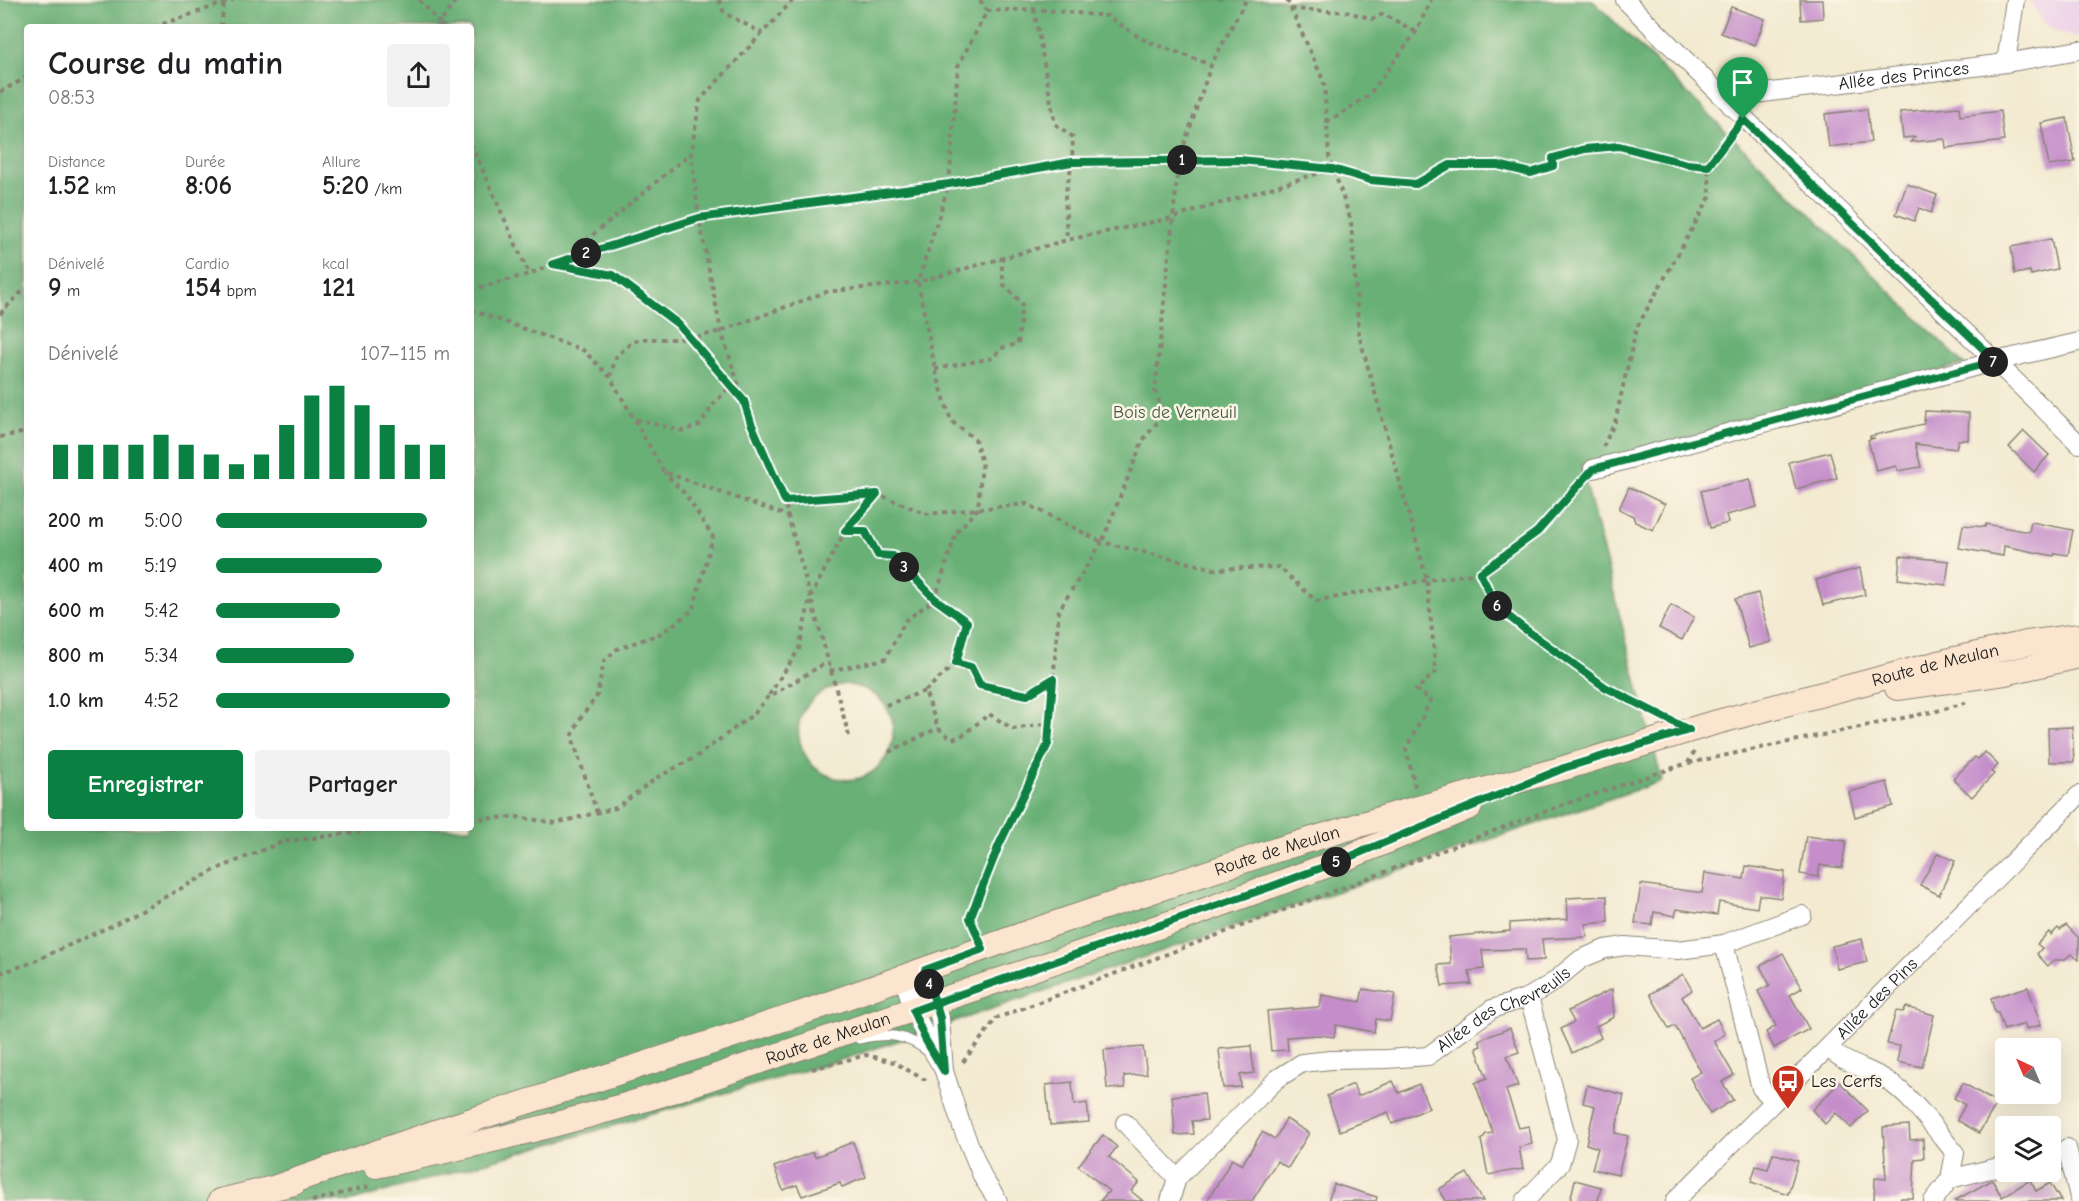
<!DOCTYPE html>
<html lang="fr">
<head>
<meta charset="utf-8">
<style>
  body { margin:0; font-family:"Comic Neue",sans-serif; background:#f2f2f2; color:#202124; height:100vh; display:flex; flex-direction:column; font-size:22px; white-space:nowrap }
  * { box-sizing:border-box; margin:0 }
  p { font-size:20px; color:#757577 }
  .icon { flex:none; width:33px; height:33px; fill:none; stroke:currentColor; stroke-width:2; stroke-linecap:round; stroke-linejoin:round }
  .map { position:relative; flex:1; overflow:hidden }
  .details { position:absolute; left:24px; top:24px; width:450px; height:807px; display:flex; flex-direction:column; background:#fff; border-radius:6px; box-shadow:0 6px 24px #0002 }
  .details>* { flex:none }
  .needle { width:39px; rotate:316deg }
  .tools { position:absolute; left:1995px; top:1038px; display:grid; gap:12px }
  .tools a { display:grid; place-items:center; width:66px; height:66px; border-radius:6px; background:#fff; box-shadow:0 6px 24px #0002; font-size:30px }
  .pin { position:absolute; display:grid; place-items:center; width:51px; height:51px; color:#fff; margin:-62px -26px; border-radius:50% 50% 50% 0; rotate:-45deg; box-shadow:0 0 6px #0007 }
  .pin .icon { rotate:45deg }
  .km { position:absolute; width:30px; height:30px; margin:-15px; border-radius:50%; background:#222; color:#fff; font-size:16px; line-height:30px; text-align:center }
  .round { display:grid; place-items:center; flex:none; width:63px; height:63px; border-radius:6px; background:#f2f2f2 }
  .headline { display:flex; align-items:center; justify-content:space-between; height:102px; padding:0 24px }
  h1 { font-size:33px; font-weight:700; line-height:45px }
  .stats { display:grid; grid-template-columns:repeat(3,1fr); gap:9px; height:102px; padding:6px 24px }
  .stats div { display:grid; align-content:center }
  .stats b { font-size:26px; font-weight:700 }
  .stats small { font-size:16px; font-weight:400 }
  .stats p { font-size:16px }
  .chart { height:168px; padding:12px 24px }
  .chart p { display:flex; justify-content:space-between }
  .chart svg { width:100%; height:108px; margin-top:6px; stroke:#0b8043; stroke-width:6 }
  .button { display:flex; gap:12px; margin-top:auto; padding:12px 24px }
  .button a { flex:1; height:69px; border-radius:6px; background:#0b8043; color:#fff; font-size:24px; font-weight:700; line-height:69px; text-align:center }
  .button a+a { background:#f2f2f2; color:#202124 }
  ul { padding:0 24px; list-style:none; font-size:20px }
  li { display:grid; grid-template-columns:96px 72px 1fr; align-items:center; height:45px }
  li i { height:15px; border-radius:8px; background:#0b8043 }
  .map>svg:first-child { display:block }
</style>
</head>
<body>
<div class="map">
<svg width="2079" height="1201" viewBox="0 0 2079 1201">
  <rect width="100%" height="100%" fill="#fcf5e5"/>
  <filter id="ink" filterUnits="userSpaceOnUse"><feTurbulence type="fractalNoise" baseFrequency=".0167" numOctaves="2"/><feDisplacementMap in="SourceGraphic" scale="12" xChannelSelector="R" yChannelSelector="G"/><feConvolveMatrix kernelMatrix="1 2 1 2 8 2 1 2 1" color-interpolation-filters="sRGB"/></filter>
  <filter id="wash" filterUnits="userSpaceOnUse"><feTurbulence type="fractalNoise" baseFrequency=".008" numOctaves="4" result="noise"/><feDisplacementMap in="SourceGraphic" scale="24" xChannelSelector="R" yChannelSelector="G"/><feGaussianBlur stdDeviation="1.35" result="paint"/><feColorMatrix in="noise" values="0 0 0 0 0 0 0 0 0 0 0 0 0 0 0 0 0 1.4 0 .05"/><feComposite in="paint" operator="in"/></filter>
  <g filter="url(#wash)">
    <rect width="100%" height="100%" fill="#f3ead1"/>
    <!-- built -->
    <path fill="#ecd1ea" d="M2031,0H2079V38L2057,32L2041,21Z"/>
    <!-- forest -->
    <path fill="#69b076" stroke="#426649" stroke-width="1.5" fill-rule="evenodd" d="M0,0H1592L1964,364L1581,465L1662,781L847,1058L352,1201H0ZM27,27H471V828H27ZM845,684C925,695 894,794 835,778C825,775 815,770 809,761C784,725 806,691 845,684Z"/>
    <g id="blocks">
      <!-- building -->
      <g fill="#c58ecb">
        <path d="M1800,0H1822L1823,18L1801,20Z"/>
        <path d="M1731,7L1765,19L1755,45L1721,33Z"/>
        <path d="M1959,107L1960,116L2000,111L2004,141L1946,148L1945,139L1910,142L1915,137L1903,138L1900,112Z"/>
        <path d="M1867,109L1871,142L1829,147L1825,114Z"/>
        <path d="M2067,118L2075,162L2049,166L2041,123Z"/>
        <path d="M1907,184L1937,195L1931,213L1919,208L1914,221L1896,214Z"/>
        <path d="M2051,239L2057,269L2031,275L2030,271L2015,274L2011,247Z"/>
        <path d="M1925,411L1969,413L1968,440H1958L1956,449L1915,444L1921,467L1898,471L1896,466L1876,471L1868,440L1875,438H1870V436L1924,424Z"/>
        <path d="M2024,431L2049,455L2034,472L2009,447Z"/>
        <path d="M1830,452L1837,478L1796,489L1789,462Z"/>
        <path d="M1750,479L1757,507L1726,515L1728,523L1710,528L1701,491Z"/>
        <path d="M1629,487L1665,504L1653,530L1635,522L1633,516L1619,509Z"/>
        <path d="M2031,522L2073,530L2068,555L2055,553L2054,556L2004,546L2003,556L1959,548L1963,525L1985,527L1986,524L2029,532Z"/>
        <path d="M1900,556L1949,561L1946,585L1898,579Z"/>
        <path d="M1860,568L1865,595L1823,605L1816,580Z"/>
        <path d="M1758,593L1771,642L1749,648L1735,599Z"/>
        <path d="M1671,605L1694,617L1682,640L1659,628Z"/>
        <path d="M2072,727L2074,762H2049L2048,728Z"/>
        <path d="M1985,752L1998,765L1991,772L1994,774L1972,797L1953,779L1975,757L1978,759Z"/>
        <path d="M1887,782L1893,806L1855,817L1849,792Z"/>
        <path d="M1806,836L1846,841L1842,868L1820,865L1818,877L1800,874Z"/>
        <path d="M1938,853L1955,861L1939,895L1920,885Z"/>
        <path d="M1746,866L1785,872L1781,898L1759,895L1757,908L1719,902L1717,915L1677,909L1675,916L1654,912L1652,925L1635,923L1641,884L1702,893L1705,873L1744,879Z"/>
        <path d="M1607,896L1608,922L1586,924L1587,937L1542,939L1544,960L1526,961L1525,949L1482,950L1484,969L1469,971L1471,984L1442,986L1438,965L1451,964L1449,937L1510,931V923L1568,919L1567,898Z"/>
        <path d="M2066,925L2079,938V960L2071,954L2064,960H2054L2048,966L2037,954L2042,948L2037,944L2049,932L2051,935L2058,928L2060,930Z"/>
        <path d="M1862,939L1867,962L1837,969L1832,946Z"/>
        <path d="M1783,953L1802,988L1790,995L1809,1029L1774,1048L1766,1032L1776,1026L1758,991L1770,985L1760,966Z"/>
        <path d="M1683,974L1692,990L1682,997L1700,1028L1717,1019L1725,1034L1714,1041L1734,1075L1722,1082L1733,1100L1710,1114L1690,1078L1701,1072L1675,1026L1669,1029L1650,994Z"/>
        <path d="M2028,987L2041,1025L2026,1029L2025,1024L2004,1030L1998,1013H1995L1991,998Z"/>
        <path d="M1363,989L1395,994L1390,1021L1376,1019L1374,1032L1336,1025L1334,1037L1319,1035L1287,1037L1288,1050L1271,1051L1267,1011L1320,1007L1322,995L1360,1002Z"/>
        <path d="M1612,989L1614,1017L1596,1026L1601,1038L1572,1053L1561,1029L1574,1022L1568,1011Z"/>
        <path d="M1906,1007L1934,1015L1922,1067L1897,1062L1900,1046L1887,1044L1896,1011L1903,1012Z"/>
        <path d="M1510,1028L1519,1052L1507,1056L1518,1086L1506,1090L1519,1128L1529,1126L1532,1144L1519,1147L1523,1169L1488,1175L1481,1140L1486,1134L1493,1133L1475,1083L1487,1078L1476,1048L1481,1046L1479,1040Z"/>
        <path d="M1251,1046L1254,1073L1240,1075L1241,1087L1223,1088L1219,1049Z"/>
        <path d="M1143,1047L1147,1074L1124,1076L1125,1088L1107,1089L1104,1050Z"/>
        <path d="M1393,1081L1399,1093L1419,1084L1429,1108L1392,1124L1388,1112L1340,1131L1327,1096L1353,1084L1358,1096Z"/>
        <path d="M1072,1082L1074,1105L1087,1103L1089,1122L1050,1125L1046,1085Z"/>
        <path d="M1840,1082L1868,1111L1851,1128L1836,1113L1825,1124L1812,1110Z"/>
        <path d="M1963,1083L1997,1103L1979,1133L1957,1120L1965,1105L1954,1098Z"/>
        <path d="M1587,1085L1624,1095L1615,1133L1628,1136L1618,1175L1592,1169L1598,1148L1586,1144L1595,1106L1583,1103Z"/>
        <path d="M1204,1093L1207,1120L1192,1121L1194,1134L1175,1135L1172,1096Z"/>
        <path d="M1286,1119L1309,1133L1288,1168L1277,1161L1252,1201H1207L1232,1159L1242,1165L1262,1132L1275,1139Z"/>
        <path d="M1909,1125L1910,1140L1923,1139L1924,1158L1915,1159L1913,1198H1901L1900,1201H1874L1875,1178L1886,1179L1883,1127Z"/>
        <path d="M1103,1135L1117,1147L1109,1157L1139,1182L1131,1191L1143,1201H1100L1109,1191L1078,1166Z"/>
        <path d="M853,1142L866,1177L842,1187L840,1183L802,1196L797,1185L783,1190L774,1167L813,1152L815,1157Z"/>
        <path d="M1773,1153L1798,1161L1788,1194L1751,1182L1756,1166L1768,1169Z"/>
        <path d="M1467,1173L1483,1201H1446L1439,1189Z"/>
        <path d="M1575,1180L1601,1187L1598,1201H1570Z"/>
        <path d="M1992,1180L2002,1197L2030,1180L2036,1191L2050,1183L2061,1201H1954Z"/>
        <path d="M1334,1184L1377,1197L1376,1201H1328Z"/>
      </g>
    </g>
  </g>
  <g filter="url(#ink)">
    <use href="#blocks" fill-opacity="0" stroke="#888376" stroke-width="1.5"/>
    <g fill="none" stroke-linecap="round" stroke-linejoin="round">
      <!-- service casing -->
      <g stroke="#888376" stroke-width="11">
        <path id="service" d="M859,1039C888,1033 905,1033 930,1053"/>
      </g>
      <!-- minor casing -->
      <g stroke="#888376" stroke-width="20">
        <g id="minor">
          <path d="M1625,0C1774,150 1929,294 2079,444"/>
          <path d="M2006,63L2015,0"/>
          <path id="s1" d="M1731,106L1738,100L1755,94L2006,63L2079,50"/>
          <path d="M1593,469L1996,361L2079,342"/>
          <path d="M1724,944L1761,1088L1774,1101"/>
          <path d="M925,970L940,1018L944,1071L962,1127L983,1178L998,1201"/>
          <path d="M903,977C913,1010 924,1038 942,1067"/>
          <path d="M1828,1048C1844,1063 1866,1068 1885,1079C1910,1094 1936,1130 1955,1153L1950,1179L1933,1201"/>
          <path d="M1125,1123L1177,1178"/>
          <path d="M2067,1148L2079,1197"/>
          <path d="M1950,1179L2006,1165"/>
          <path id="s2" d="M1170,1201L1177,1178L1277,1079L1302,1063L1331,1060L1387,1059L1428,1056L1492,1009L1529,997L1552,983L1581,959L1605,949L1625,946L1678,950L1724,944L1802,915"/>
          <path d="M1525,1201L1560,1164L1567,1139L1529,997"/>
          <path id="s3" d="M1675,1201L2079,795"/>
        </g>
      </g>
      <!-- secondary casing -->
      <g stroke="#888376" stroke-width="26">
        <g id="secondary">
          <path d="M1897,688L2005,673L2079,656"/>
          <path id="s4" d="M376,1166C472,1146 568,1123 663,1094L1181,919L1342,860L1470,807"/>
          <path id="s5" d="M279,1186L450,1127L802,1013L1038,929L1276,850L1396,814L1564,768L1710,724L1946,661L2027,643L2079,636"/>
          <path d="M220,1201L294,1183"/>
        </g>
      </g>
      <!-- path -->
      <g stroke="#888376" stroke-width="4" stroke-dasharray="4.5 4.5" stroke-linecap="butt">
        <path d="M419,0L440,23"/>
        <path d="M719,0L724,13L762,33"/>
        <path d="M793,0L700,100L691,153L699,218L721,331L751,423L785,501L788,516L849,736"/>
        <path d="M1287,0L1324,82L1329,156L1351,221L1359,335L1427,580L1436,672L1416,690L1431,700L1406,749L1415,787"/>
        <path d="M1034,9L1055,124L1073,137L1072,163L1065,196L1067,240"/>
        <path d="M1291,9L1348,12L1373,19L1383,14L1416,32"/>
        <path d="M987,11L1034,9L1107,16L1142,39L1211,65"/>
        <path d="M154,27L233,0"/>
        <path d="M221,27L224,2"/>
        <path d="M443,27L440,23L456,0"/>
        <path d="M0,92L27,77"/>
        <path d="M1327,123L1369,95L1416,32L1431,0"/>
        <path d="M471,144L529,274"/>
        <path d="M565,258L691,153"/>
        <path d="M555,264L613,275L678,324L742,398"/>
        <path d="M471,290L529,274L562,261L699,218L949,184L1072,163L1241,160L1333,169L1370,180L1416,184L1450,165H1498L1531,173L1553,166V158L1585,149L1619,146L1687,163L1708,166L1734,132"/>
        <path d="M471,310L583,350L610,377L664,472L788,516"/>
        <path d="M0,314L19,294L27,290"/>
        <path d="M935,369L993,358L1001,348L1018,344L1022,303L1004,285L1001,259"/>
        <path d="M610,377L616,357L631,343L641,339H690L721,331L826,292L918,282L1067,240L1172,218L1329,170"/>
        <path d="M636,419L682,431L700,425L714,404L730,386"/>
        <path d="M0,437L27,432"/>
        <path d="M1603,447L1615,422L1636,329L1710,197L1708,166"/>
        <path d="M785,501L877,494L927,514L1027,504L1102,542L1143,440L1164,414L1155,391L1179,160L1211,65L1246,0"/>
        <path d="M845,531H865L878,556H893L935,599L967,622L956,663L971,667L980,685L1027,695L1053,679"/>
        <path d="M1480,573L1497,607L1522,627L1605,687L1661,716"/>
        <path d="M830,671L885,659L906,620L935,599L956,533L978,508L982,463L975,439L951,421L935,369L918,282L949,184L958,66L987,11L980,0"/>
        <path d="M925,691L956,663"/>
        <path d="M769,695L799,649L810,598L845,531L877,494"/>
        <path d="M886,705L925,691L938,728L952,739L963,735L989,714L1013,729L1050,723"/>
        <path d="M889,752L938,728"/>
        <path d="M1689,763L1941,710L1968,702"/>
        <path d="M597,813L572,737L579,720L597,696L604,661L617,649L662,633L693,610L713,537L686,495L664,472"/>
        <path d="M471,819L517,817L556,823L616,808L658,777L696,757L755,713L767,698L827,662"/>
        <path d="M975,929L970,918L999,845L1048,744L1059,610L1102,542L1214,569L1279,567L1316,601L1427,580L1480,573L1537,532L1582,481"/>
        <path d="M0,973L28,964L111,926L217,869L282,842L389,828"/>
        <path d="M963,1062L997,1018L1568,803L1688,763L1694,752"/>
        <path d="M812,1069L866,1055L894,1062L923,1079H929"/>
        <path d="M312,1201L370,1186"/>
      </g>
      <!-- service -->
      <use href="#service" stroke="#fff" stroke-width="9"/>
      <!-- minor -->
      <use href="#minor" stroke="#fff" stroke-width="18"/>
      <!-- secondary -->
      <use href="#secondary" stroke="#fce5cf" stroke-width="24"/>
    </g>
  </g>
  <g fill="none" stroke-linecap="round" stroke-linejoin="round" filter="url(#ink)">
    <!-- route casing -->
    <g stroke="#fff" stroke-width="12">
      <path id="route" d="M1743,119L1708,166L1687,164L1619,146L1585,149L1553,158V166L1531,173L1498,165H1450L1416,184L1370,180L1333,169L1240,160L1072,162L949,184L699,218L553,264L613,275L678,324L744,401L751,423L785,501L877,494L845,531H865L878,555L893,556L935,599L967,622L956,663L971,667L980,685L1027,695L1053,679L1048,744L999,845L970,918L983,949L925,970L940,1018L944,1071L925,1039L913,1011L935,1003L1270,887L1342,860L1564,768L1689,730L1605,687L1522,627L1497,607L1480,573L1537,532L1593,469L1996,361L1743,119"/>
    </g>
    <!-- route -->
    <use href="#route" stroke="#0b8043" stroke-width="8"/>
  </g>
  <!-- icons -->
  <defs>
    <g id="bus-pin" transform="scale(1.725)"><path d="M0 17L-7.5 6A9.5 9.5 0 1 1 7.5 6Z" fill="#c8321e" stroke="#fcf5e5"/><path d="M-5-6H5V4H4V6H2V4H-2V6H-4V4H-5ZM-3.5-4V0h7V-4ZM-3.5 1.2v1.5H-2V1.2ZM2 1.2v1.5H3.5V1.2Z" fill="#fff"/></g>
  </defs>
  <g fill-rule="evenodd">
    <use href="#bus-pin" x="1788" y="1081"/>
  </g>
  <g text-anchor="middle" stroke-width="5" stroke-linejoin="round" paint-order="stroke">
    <!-- street labels -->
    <g font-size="18" fill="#1c1c1c" stroke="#fcf5e5">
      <text dy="6" stroke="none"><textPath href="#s1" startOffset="177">Allée des Princes</textPath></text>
      <text dy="6" stroke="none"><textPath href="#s5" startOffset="1737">Route de Meulan</textPath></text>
      <text dy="6" stroke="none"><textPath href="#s5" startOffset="1053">Route de Meulan</textPath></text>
      <text dy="6" stroke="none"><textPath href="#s3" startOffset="286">Allée des Pins</textPath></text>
      <text dy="6" stroke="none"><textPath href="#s2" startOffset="410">Allée des Chevreuils</textPath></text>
      <text dy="6" stroke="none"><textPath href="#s4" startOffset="470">Route de Meulan</textPath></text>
    </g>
    <!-- park labels -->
    <g font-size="18" fill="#405a42" stroke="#fcf5e5">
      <text x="1175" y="418">Bois de Verneuil</text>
    </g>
    <!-- poi labels -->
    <g font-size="18" fill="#1c1c1c" stroke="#fcf5e5" text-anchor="start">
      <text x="1811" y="1087">Les Cerfs</text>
    </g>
  </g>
</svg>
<div class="tools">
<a><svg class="needle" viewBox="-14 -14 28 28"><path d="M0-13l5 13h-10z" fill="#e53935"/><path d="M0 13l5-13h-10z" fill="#757577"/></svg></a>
<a><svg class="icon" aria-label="layers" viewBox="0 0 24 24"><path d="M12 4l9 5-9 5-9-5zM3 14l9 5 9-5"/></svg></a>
</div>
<div class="pin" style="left:1743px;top:119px;background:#1e9e55"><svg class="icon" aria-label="arrive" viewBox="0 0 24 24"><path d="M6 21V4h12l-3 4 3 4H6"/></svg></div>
<b class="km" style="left:1182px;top:160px">1</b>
<b class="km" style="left:586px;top:253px">2</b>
<b class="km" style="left:904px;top:567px">3</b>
<b class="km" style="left:929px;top:984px">4</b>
<b class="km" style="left:1336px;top:862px">5</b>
<b class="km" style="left:1497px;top:606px">6</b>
<b class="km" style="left:1993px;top:362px">7</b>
<section class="details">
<div class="headline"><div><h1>Course du matin</h1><p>08:53</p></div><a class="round"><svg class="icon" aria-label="share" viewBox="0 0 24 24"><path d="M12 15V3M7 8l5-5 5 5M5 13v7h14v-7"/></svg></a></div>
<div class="stats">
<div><p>Distance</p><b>1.52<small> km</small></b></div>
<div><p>Durée</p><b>8:06</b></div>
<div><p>Allure</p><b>5:20<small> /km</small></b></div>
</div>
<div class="stats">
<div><p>Dénivelé</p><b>9<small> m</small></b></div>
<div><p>Cardio</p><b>154<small> bpm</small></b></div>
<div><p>kcal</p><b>121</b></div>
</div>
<div class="chart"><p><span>Dénivelé</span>107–115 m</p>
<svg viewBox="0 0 160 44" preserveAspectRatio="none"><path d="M5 44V30M15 44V30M25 44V30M35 44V30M45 44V26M55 44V30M65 44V34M75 44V38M85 44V34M95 44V22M105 44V10M115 44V6M125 44V14M135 44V22M145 44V30M155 44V30"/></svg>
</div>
<ul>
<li><b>200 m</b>5:00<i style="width:90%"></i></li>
<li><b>400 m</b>5:19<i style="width:71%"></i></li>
<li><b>600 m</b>5:42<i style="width:53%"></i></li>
<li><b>800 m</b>5:34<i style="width:59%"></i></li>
<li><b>1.0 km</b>4:52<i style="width:100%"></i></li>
</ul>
<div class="button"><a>Enregistrer</a><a>Partager</a></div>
</section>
</div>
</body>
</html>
